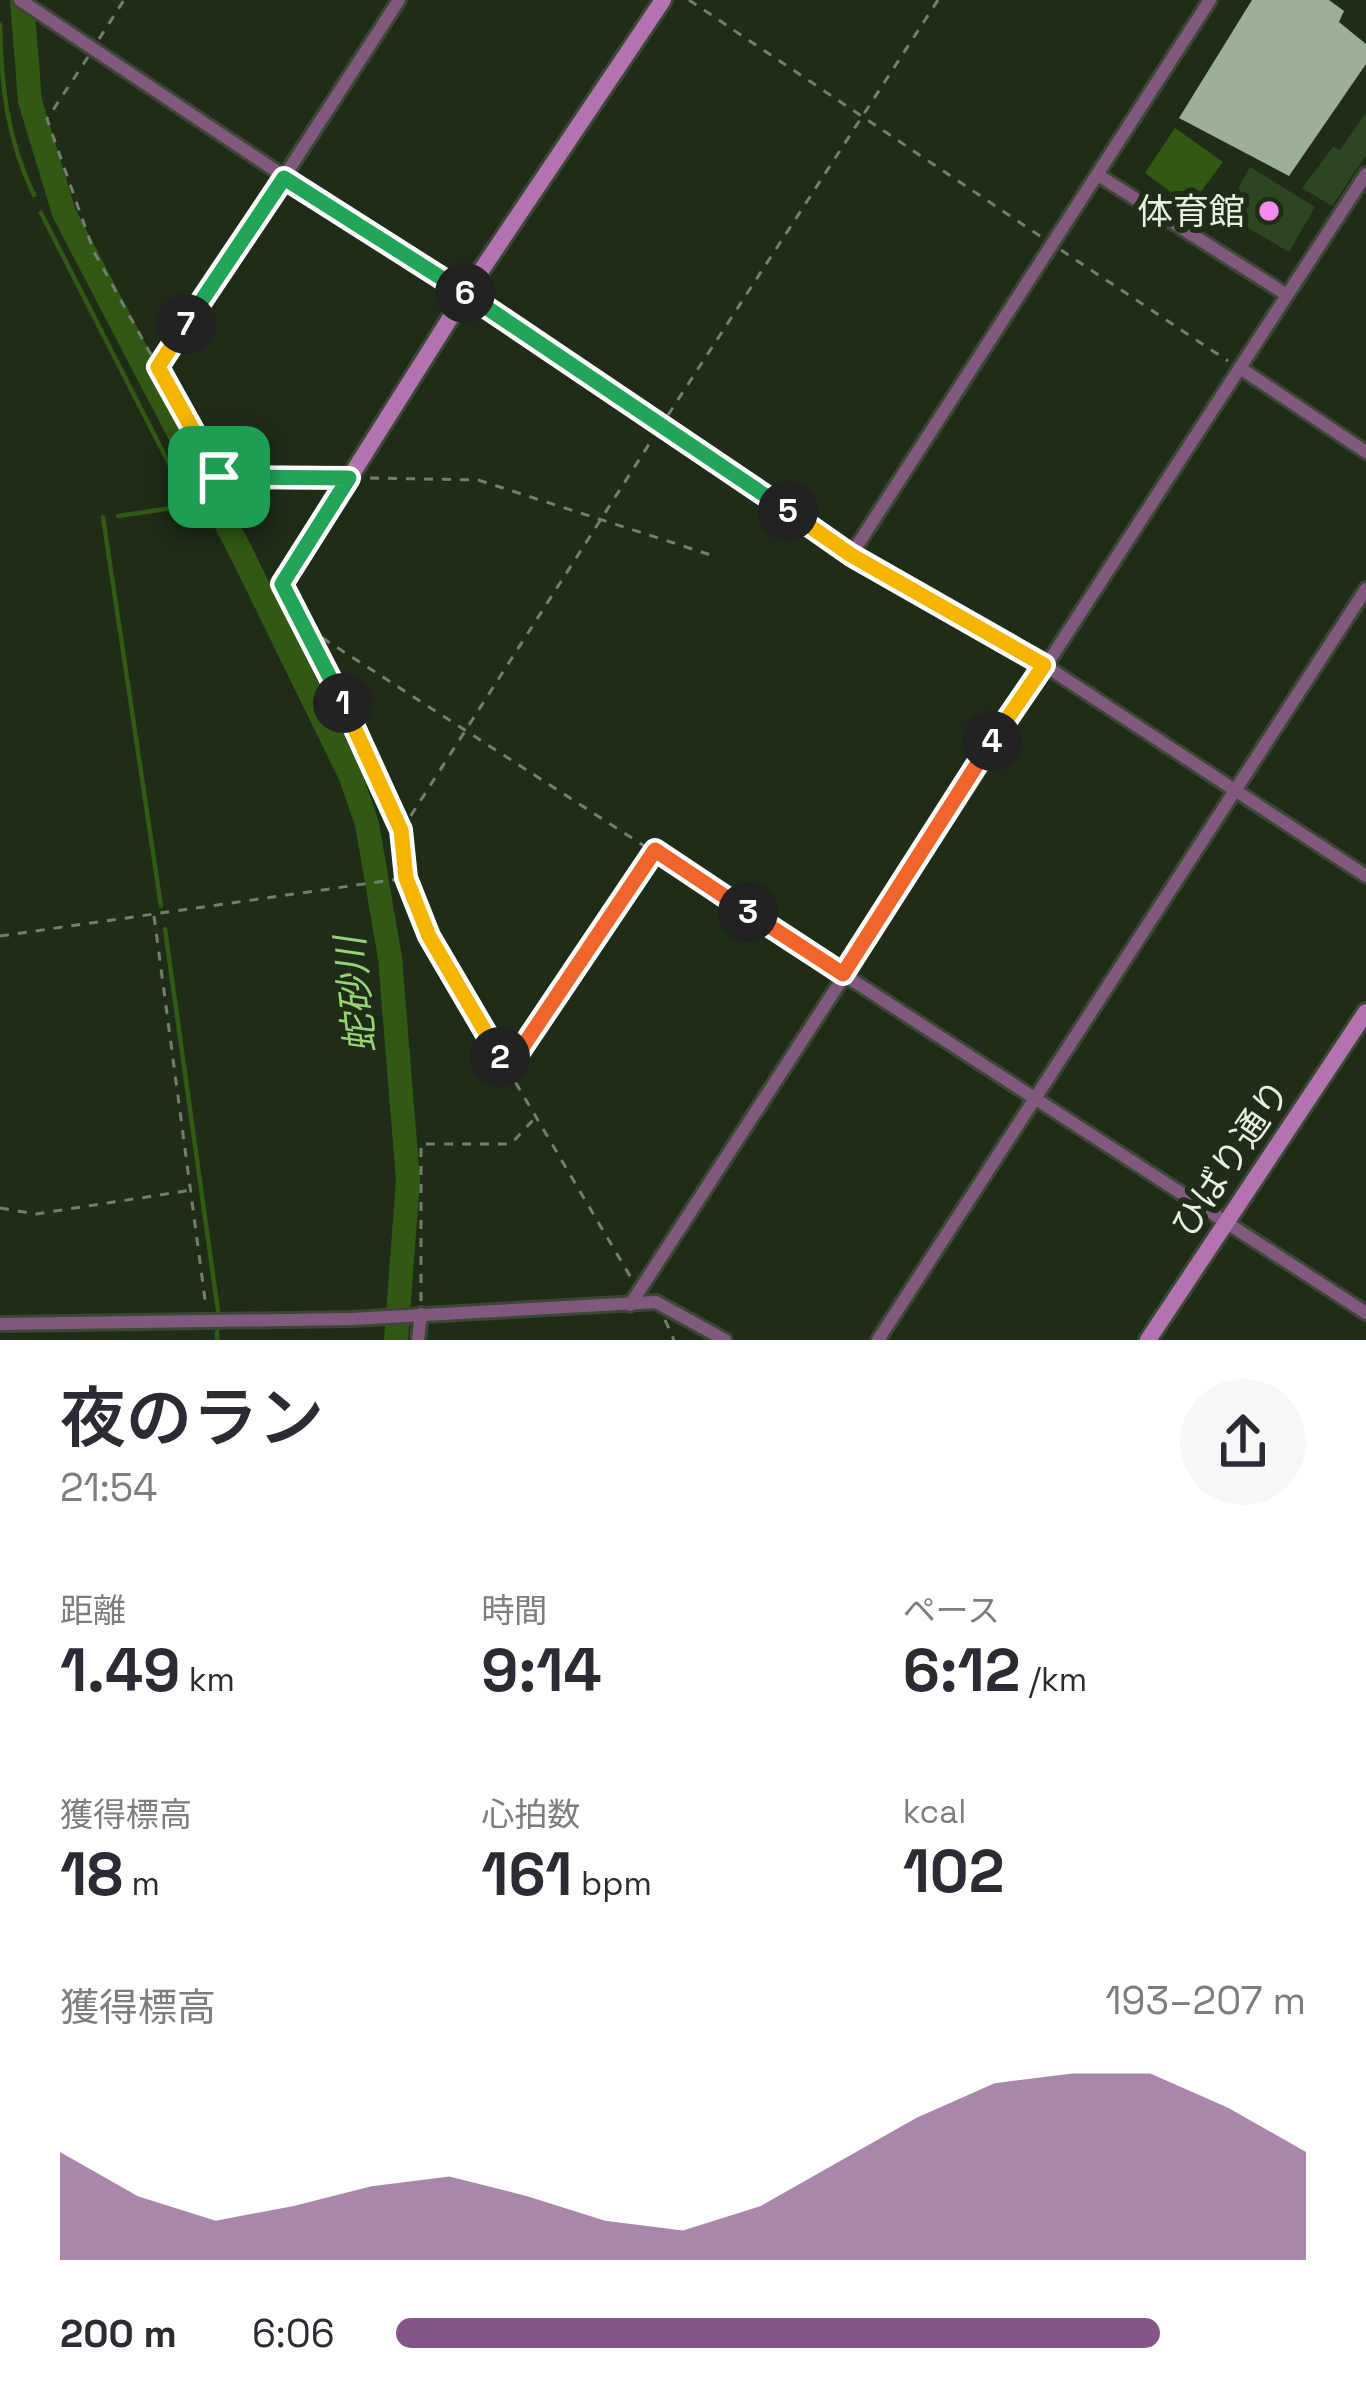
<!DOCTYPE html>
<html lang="ja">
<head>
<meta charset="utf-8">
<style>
  body { margin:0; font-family:"Space Grotesk","Noto Sans JP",sans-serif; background:#f7f7f7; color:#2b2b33; height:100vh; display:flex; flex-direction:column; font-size:45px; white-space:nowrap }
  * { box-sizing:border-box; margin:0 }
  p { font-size:39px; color:#7c7c81 }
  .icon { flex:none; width:66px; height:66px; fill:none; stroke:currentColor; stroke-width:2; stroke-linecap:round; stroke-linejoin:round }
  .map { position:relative; height:1340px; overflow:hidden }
  .side { display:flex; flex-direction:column; background:#fff; flex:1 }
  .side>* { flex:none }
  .pin { position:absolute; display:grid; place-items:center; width:102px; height:102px; color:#fff; margin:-51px; border-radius:24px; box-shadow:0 6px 18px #0006 }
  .km { position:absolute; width:60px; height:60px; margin:-30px; border-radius:50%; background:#222; color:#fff; font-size:33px; line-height:60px; text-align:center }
  .round { display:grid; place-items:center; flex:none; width:126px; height:126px; border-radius:63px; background:#f7f7f7 }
  .head { display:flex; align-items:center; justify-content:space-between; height:204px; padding:0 60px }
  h1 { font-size:66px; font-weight:600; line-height:90px }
  .figures { display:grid; grid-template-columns:repeat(3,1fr); gap:18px; height:204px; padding:12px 60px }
  .figures div { display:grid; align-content:center }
  .figures b { font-size:60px; font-weight:600 }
  .figures small { font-size:33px; font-weight:400 }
  .figures p { font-size:33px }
  .chart { height:336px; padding:24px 60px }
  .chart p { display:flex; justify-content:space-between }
  .chart svg { width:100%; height:216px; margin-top:12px; fill:#855588; opacity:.7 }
  ul { padding:0 60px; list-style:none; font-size:39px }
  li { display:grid; grid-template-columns:192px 144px 1fr; align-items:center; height:90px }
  li i { height:30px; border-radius:15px; background:#855588 }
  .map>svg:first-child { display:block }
</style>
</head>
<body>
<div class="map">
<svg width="1366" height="1340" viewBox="0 0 1366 1340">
  <rect width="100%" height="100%" fill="#1f2c18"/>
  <!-- green -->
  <g fill="#2e4521">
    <path d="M1366,113V155L1332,206L1302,188L1333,147L1340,150Z"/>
    <path d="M1250,167L1315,207L1289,252L1224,214Z"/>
  </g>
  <!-- water -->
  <path fill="#315914" d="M1175,128L1223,162L1190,206L1145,173Z"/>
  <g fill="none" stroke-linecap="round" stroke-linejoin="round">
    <!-- stream -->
    <g stroke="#315914" stroke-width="4.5">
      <path d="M0,24C1,84 7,140 34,195"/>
      <path d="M41,213L181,487"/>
      <path d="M118,516L179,507"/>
      <path d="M103,517L161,906"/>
      <path d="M165,929L218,1311"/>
      <path d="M217,1332V1340"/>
    </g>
    <!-- river -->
    <path stroke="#315914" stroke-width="24" d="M22,0L30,101L64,213L241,552L351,777L367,824L390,958L408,1180L396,1340"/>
  </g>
  <!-- building -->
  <path fill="#9faf97" d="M1252,0H1329L1344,11L1339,22L1366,44V64L1289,176L1179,118Z"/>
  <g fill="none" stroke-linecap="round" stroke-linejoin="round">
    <!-- street casing -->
    <g stroke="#3b4734" stroke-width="18">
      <g id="street">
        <path d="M20,0L851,555L1044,665L1366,876"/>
        <path d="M1098,175L1287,295"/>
        <path d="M284,177L399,0"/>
        <path d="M1240,368L1366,452"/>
        <path d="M851,555L1210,0"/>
        <path d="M843,974L1366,1313"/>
        <path d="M630,1305L1366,174"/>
        <path d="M0,1324L352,1319L656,1302L725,1340"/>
        <path d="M418,1340L421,1314"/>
        <path d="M878,1340L1366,589"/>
      </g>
    </g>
    <!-- secondary casing -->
    <g stroke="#3b4734" stroke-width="22">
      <g id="secondary">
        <path d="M282,585L466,293L663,0"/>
        <path d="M1148,1340L1366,1012"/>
      </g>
    </g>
    <!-- path -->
    <g stroke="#737e6d" stroke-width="3" stroke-dasharray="9 9" stroke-linecap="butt">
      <path d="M689,0L1043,238"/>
      <path d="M99,39L124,0"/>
      <path d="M88,57L47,119L94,252L219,477L330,478"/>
      <path d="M1061,250L1228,361"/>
      <path d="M159,366L277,189"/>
      <path d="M668,415L938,0"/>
      <path d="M370,478L478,480L714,556"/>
      <path d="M288,597L379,773L401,831L406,878L429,936L633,1281"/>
      <path d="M307,628L833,968"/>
      <path d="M401,831L653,438"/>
      <path d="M154,916L206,1307"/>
      <path d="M0,936L406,878"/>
      <path d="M508,1068L653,852"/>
      <path d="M0,1208L36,1214L192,1190"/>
      <path d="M421,1301V1144H511L533,1120"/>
      <path d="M665,1320L674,1340"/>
    </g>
    <!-- street -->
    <use href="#street" stroke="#81597f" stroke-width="12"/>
    <!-- secondary -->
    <use href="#secondary" stroke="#b373b0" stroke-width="16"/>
  </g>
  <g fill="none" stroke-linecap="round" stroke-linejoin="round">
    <!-- split-1 casing -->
    <g stroke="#fff" stroke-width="24">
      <path id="split-1" d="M219,477L349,478L282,584L343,703"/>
    </g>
    <!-- split-2 casing -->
    <g stroke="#fff" stroke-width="24">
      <path id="split-2" d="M343,703L401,830L406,878L429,936L500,1057"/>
    </g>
    <!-- split-3 casing -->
    <g stroke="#fff" stroke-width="24">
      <path id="split-3" d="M500,1057L507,1070L655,850L748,912"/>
    </g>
    <!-- split-4 casing -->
    <g stroke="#fff" stroke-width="24">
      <path id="split-4" d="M748,912L843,974L992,741"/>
    </g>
    <!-- split-5 casing -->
    <g stroke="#fff" stroke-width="24">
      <path id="split-5" d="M788,511L851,555L1044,665L992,741"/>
    </g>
    <!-- split-6 casing -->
    <g stroke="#fff" stroke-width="24">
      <path id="split-6" d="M465,293L788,511"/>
    </g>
    <!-- split-7 casing -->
    <g stroke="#fff" stroke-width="24">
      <path id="split-7" d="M186,324L284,178L465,293"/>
    </g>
    <!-- split-8 casing -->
    <g stroke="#fff" stroke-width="24">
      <path id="split-8" d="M186,324L158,367L219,477"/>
    </g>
    <!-- split-1 -->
    <use href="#split-1" stroke="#22a559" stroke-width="15"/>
    <!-- split-2 -->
    <use href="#split-2" stroke="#f5b400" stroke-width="15"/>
    <!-- split-3 -->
    <use href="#split-3" stroke="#f0652b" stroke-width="15"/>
    <!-- split-4 -->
    <use href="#split-4" stroke="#f0652b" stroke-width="15"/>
    <!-- split-5 -->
    <use href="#split-5" stroke="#f5b400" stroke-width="15"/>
    <!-- split-6 -->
    <use href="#split-6" stroke="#22a559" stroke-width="15"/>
    <!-- split-7 -->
    <use href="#split-7" stroke="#22a559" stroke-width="15"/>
    <!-- split-8 -->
    <use href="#split-8" stroke="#f5b400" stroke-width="15"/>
  </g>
  <!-- markers -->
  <circle fill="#f489f0" stroke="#1f2c18" stroke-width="4.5" cx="1269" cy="211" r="12"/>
  <g text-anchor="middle" stroke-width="12" stroke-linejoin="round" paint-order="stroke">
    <!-- poi labels -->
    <g font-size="36" fill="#e6efe2" stroke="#1f2c18" text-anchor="end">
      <text x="1245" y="224">体育館</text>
    </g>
    <!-- street labels -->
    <g font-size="36" fill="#e6efe2" stroke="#1f2c18">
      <text transform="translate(1230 1158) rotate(-56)" y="13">ひばり通り</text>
    </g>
    <!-- water labels -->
    <g font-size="39" font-style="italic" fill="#98d376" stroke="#1f2c18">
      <text transform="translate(355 995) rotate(-96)" y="14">蛇砂川</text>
    </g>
  </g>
</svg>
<div class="pin" style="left:219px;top:477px;background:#1e9e55"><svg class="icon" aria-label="arrive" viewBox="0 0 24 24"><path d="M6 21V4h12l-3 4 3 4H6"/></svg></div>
<b class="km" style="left:343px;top:703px">1</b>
<b class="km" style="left:500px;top:1057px">2</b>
<b class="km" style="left:748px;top:912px">3</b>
<b class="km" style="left:992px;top:741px">4</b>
<b class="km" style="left:788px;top:511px">5</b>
<b class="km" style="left:465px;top:293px">6</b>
<b class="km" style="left:186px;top:324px">7</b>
</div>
<section class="side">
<div class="head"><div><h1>夜のラン</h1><p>21:54</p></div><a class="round"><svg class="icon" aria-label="share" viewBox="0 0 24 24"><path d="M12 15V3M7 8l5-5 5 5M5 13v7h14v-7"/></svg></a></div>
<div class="figures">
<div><p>距離</p><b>1.49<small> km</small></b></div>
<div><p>時間</p><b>9:14</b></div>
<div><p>ペース</p><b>6:12<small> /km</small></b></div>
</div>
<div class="figures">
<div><p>獲得標高</p><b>18<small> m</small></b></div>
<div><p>心拍数</p><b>161<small> bpm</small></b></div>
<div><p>kcal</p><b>102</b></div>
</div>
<div class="chart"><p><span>獲得標高</span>193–207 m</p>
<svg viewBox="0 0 160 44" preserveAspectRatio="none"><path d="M0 44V22L10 31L20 36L30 33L40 29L50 27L60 31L70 36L80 38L90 33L100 24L110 15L120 8L130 6L140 6L150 13L160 22V44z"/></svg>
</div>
<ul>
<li><b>200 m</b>6:06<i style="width:84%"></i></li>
</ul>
</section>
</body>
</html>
